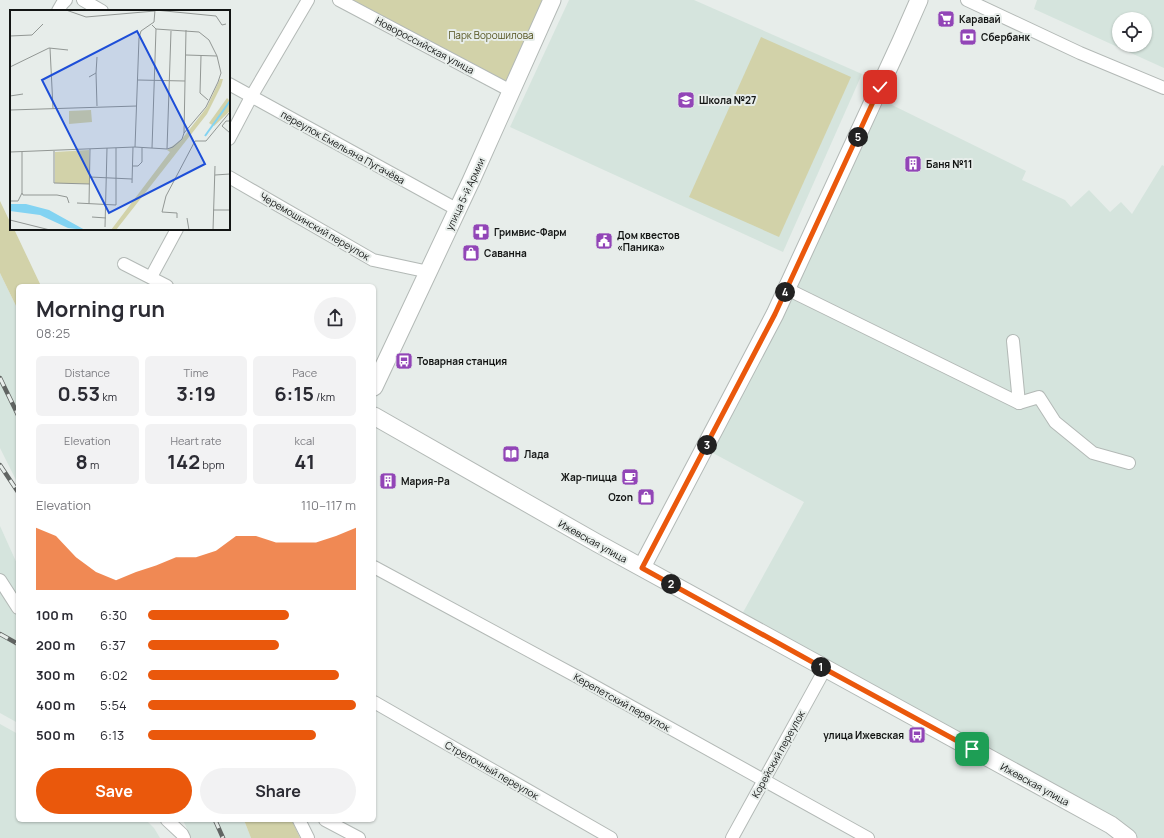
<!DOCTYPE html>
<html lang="en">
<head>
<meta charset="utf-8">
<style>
  body { margin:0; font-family:Manrope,sans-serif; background:#f2f2f3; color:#2b2b33; height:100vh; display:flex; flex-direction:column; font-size:15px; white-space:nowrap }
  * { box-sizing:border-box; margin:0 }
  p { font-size:13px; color:#7c7c81 }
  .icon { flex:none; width:22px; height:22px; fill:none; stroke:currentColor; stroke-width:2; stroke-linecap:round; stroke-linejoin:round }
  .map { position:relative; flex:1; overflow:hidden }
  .sheet { position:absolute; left:16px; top:284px; width:360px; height:538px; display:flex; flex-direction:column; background:#fff; border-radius:6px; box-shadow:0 1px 3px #0004 }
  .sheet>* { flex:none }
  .fabs { position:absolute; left:1112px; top:12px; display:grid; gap:8px }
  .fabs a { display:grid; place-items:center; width:40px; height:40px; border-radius:50%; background:#fff; box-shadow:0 1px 3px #0004; font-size:20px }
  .pin { position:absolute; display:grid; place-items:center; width:34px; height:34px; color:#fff; margin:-17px; border-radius:8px; box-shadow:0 2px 6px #0006 }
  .km { position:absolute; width:20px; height:20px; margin:-10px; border-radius:50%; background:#222; color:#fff; font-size:11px; line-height:20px; text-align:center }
  .round { display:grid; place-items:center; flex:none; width:42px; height:42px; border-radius:21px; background:#f2f2f3 }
  .overview { display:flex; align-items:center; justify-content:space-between; height:68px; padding:0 20px }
  h1 { font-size:22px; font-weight:700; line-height:30px }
  .stats { display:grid; grid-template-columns:repeat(3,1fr); gap:6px; height:68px; padding:4px 20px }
  .stats div { display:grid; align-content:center; border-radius:6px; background:#f2f2f3; text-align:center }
  .stats b { font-size:20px; font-weight:700 }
  .stats small { font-size:11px; font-weight:400 }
  .stats p { font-size:11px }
  .chart { height:112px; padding:8px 20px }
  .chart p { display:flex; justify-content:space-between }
  .chart svg { width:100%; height:72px; margin-top:4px; fill:#ea580c; opacity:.7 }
  .button { display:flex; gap:8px; margin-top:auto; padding:8px 20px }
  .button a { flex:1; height:46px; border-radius:24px; background:#ea580c; color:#fff; font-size:16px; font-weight:700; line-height:46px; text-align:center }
  .button a+a { background:#f2f2f3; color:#2b2b33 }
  ul { padding:0 20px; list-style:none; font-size:13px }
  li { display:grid; grid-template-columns:64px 48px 1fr; align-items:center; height:30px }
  li i { height:10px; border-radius:5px; background:#ea580c }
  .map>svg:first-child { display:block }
</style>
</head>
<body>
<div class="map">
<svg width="1164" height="838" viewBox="0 0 1164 838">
  <rect width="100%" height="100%" fill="#e7edea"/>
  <!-- built -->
  <g fill="#d5e4dd" fill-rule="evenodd">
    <path d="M569,0H694L862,74L783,252L510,127Z"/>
    <path d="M1037,0H1164V68L1034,9ZM1119,19H1145V45H1119Z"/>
    <path d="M884,101L1026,171L1022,180L1065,200L1071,207L1089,190L1110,212L1121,202L1132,214L1162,165L1164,166V838H1138L1114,820L741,616L804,502L711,452L803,271Z"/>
    <path d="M0,273L18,310V484L0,448Z"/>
    <path d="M0,526L18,566V723L0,713Z"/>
    <path d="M0,724L18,734V820H146L154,828L160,838H0Z"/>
    <path d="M183,820H244L251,838H191Z"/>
  </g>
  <!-- green -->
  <g fill="#d2d2a9">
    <path d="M350,0H545L508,83Z"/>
    <path d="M761,37L851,77L779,237L689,197Z"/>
    <path d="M0,201L11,224V229H14L41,286H18V310L0,273Z"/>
    <path d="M244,820H292L300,838H251Z"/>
  </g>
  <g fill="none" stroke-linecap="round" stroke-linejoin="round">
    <!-- minor casing -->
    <g stroke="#b3b9b6" stroke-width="14">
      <g id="minor">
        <path d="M83,0L102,11"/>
        <path d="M339,0L511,91"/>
        <path d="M967,0L1080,53L1164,88"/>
        <path d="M58,11L62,4L66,0"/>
        <path d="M229,84L458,210"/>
        <path d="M229,139L251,97L308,0"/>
        <path d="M229,177L373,260L429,272"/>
        <path d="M124,264L167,286"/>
        <path d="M151,277L177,229"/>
        <path d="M787,289L1019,403L1013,341"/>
        <path d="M1019,403L1039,397L1055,422L1093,453L1129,463"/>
        <path d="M374,567L587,682L868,838"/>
        <path d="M0,580L18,608"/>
        <path d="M374,702L611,838"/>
        <path d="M167,820L182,834L184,838"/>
        <path d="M299,820L308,838"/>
        <path d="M325,820L359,838"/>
        <path d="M732,838L825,669"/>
      </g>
    </g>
    <!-- secondary casing -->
    <g stroke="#b3b9b6" stroke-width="19">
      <g id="secondary">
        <path d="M374,387L471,181L552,0"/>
        <path d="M374,416L597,543L1111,825L1128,838"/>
        <path d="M642,567L775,314L901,41L919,0"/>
      </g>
    </g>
    <!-- minor -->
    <use href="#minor" stroke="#fff" stroke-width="12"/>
    <!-- secondary -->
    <use href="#secondary" stroke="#fff" stroke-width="17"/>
    <!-- rail casing -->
    <g stroke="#616563" stroke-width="4.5">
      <g id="rail">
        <path d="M0,378L18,415"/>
        <path d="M0,465L18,492"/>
        <path d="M0,634L18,644"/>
        <path d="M215,820L223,838"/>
      </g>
    </g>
    <!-- rail -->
    <use href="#rail" stroke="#e7edea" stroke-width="3" stroke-dasharray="9" stroke-linecap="butt"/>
  </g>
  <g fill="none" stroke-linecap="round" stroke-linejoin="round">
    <!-- route casing -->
    <g stroke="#fff" stroke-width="8">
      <path id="route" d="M880,87L775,314L642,568L825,669L972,749"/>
    </g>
    <!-- route -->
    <use href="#route" stroke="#ea580c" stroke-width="5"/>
  </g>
  <!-- icons -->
  <defs>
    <g id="supermarket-square" transform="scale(0.9)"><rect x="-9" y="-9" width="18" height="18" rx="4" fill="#9245b7" stroke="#e7edea"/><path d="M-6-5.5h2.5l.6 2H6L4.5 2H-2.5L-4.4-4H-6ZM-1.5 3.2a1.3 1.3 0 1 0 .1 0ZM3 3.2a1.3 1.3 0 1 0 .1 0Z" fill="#fff"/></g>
    <g id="bank-square" transform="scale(0.9)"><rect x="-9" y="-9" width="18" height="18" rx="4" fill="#9245b7" stroke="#e7edea"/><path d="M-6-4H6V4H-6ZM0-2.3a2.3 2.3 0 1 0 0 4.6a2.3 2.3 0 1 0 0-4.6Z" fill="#fff"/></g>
    <g id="school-square" transform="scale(0.9)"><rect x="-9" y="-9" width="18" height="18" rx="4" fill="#9245b7" stroke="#e7edea"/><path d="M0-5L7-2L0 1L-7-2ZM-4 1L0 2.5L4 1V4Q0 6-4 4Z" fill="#fff"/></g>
    <g id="building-square" transform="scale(0.9)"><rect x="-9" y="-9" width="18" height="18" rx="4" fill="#9245b7" stroke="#e7edea"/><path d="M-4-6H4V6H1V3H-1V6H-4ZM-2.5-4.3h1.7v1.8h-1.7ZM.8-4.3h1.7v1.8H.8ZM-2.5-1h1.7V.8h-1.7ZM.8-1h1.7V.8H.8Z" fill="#fff"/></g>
    <g id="pharmacy-square" transform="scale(0.9)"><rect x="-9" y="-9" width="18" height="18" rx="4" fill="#9245b7" stroke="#e7edea"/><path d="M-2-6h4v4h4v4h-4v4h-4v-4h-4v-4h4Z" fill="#fff"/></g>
    <g id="civic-square" transform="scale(0.9)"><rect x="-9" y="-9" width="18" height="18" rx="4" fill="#9245b7" stroke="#e7edea"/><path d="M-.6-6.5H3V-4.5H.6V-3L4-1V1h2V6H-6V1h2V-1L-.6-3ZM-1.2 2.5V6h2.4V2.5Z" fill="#fff"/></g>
    <g id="shop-square" transform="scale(0.9)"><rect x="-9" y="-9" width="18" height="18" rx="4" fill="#9245b7" stroke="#e7edea"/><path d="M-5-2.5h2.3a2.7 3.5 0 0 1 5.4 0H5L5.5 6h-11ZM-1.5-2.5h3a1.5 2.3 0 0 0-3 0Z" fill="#fff"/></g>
    <g id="bus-square" transform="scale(0.9)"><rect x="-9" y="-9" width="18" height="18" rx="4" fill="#9245b7" stroke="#e7edea"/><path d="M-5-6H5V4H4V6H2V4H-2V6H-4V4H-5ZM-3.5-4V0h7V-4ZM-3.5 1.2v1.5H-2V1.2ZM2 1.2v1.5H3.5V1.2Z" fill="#fff"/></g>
    <g id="library-square" transform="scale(0.9)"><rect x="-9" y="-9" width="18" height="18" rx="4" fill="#9245b7" stroke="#e7edea"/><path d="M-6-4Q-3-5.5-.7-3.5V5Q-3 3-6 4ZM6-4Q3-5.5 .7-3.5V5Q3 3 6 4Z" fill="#fff"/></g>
    <g id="cafe-square" transform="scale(0.9)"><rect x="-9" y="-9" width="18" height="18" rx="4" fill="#9245b7" stroke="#e7edea"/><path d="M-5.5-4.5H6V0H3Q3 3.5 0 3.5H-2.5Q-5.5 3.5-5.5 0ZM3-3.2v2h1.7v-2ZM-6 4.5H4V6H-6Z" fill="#fff"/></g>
  </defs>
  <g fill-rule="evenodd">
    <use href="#supermarket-square" x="946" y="19"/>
    <use href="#bank-square" x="968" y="37"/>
    <use href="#school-square" x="686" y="100"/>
    <use href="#building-square" x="913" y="164"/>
    <use href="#pharmacy-square" x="481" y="232"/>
    <use href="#civic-square" x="604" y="241"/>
    <use href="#shop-square" x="471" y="253"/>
    <use href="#bus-square" x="404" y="361"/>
    <use href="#library-square" x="511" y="454"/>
    <use href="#cafe-square" x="630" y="477"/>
    <use href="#building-square" x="388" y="481"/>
    <use href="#shop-square" x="646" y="497"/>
    <use href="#bus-square" x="917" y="735"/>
  </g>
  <g text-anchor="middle" stroke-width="4" stroke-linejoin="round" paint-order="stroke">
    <!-- poi labels -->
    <g font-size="10" font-weight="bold" fill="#131514" stroke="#e7edea" text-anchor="start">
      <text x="959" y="23">Каравай</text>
      <text x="981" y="41">Сбербанк</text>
      <text x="699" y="104">Школа №27</text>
      <text x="926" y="168">Баня №11</text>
      <text x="494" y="236">Гримвис-Фарм</text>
      <text x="617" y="239">Дом квестов<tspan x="617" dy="12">«Паника»</tspan></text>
      <text x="484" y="257">Саванна</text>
      <text x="417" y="365">Товарная cтанция</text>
      <text x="524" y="458">Лада</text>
      <text x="617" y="481" text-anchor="end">Жар-пицца</text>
      <text x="401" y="485">Мария-Ра</text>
      <text x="633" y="501" text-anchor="end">Ozon</text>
      <text x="904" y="739" text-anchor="end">улица Ижевская</text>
    </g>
    <!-- park labels -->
    <g font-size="10" fill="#53521e" stroke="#e7edea">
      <text x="491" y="39">Парк Ворошилова</text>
    </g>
    <!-- street labels -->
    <g font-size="10" fill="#131514" stroke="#e7edea">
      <text transform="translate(425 45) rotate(28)" y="4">Новороссийская улица</text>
      <text transform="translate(343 147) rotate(29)" y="4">переулок Емельяна Пугачёва</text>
      <text transform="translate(465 194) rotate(-65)" y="4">улица 5-й Армии</text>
      <text transform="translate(315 226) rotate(30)" y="4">Черемошинский переулок</text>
      <text transform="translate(593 541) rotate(29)" y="4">Ижевская улица</text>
      <text transform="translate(622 702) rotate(29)" y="4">Керепетский переулок</text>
      <text transform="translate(778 754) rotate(-61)" y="4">Корейский переулок</text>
      <text transform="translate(492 770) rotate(30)" y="4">Стрелочный переулок</text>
      <text transform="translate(1035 784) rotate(29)" y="4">Ижевская улица</text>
    </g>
  </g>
  <!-- overview -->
  <g transform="translate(10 10)">
    <rect width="220" height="220" fill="#e7edea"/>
    <path d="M210,69H213L211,76L197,104L106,220H101L160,142L157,140L172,129L197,97ZM217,88L220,91V101L204,116L199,113ZM81,100L82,112L59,114V101ZM79,140V174L45,173V142Z" fill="#d2d2a9"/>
    <path d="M0,194H16L39,200L75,220L58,218L30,205L0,201Z" fill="#82d3f2"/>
    <path fill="none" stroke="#82d3f2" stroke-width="2" d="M195,126L220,91"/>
    <path fill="none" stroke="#929794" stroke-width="1" d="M56,0L76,7L145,1M145,0L206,6L212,15L216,14M146,19L189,22L199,30L207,46L211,63L208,72L196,97L174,123M0,26L22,25L33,14M40,38L43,98M176,45L207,46M191,46L190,83L198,90M0,57L39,38L58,40M86,63L87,47M79,67L86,63L87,96M128,70L175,71M0,86L13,84M0,100L127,96M220,111H216L212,116L220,123M125,137L157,139L163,137L172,129L174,123L176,20M142,138L146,19L142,15M157,139L161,21M44,141V173L80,174M0,142L125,137L129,28L131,21L144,12L145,0M123,156H128L132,152V138M205,165L220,164M80,167L122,169M122,173L123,137M12,183V142M0,191H8L12,183L13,185H47L57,187L59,193M67,193L106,195V138M79,194L80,139M203,200H220M82,207L96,208M167,208V203L152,202L156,186L185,131H196L220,102M177,208L179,220M0,210L40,220M95,217L97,138M203,220L205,156"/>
    <path fill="#1d4ed8" fill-opacity="0.15" stroke="#1d4ed8" stroke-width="2" d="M127,21L195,154L99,203L32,70Z"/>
    <rect width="220" height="220" fill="none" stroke="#131514" stroke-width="2"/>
  </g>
</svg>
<div class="fabs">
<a><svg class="icon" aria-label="locate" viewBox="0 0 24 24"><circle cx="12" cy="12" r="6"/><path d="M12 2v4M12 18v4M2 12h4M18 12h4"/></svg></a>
</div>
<div class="pin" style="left:972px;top:749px;background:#1e9e55"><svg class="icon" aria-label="arrive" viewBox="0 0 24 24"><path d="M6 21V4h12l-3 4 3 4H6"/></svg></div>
<div class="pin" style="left:880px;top:87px;background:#d93025"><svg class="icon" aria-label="check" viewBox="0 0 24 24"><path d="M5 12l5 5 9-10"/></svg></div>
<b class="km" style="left:821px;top:667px">1</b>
<b class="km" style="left:671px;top:584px">2</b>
<b class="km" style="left:707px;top:445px">3</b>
<b class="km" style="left:785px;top:292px">4</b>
<b class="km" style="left:858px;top:137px">5</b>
<section class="sheet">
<div class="overview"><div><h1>Morning run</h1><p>08:25</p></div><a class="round"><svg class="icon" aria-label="share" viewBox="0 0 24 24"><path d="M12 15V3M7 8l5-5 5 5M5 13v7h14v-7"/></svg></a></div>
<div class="stats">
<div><p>Distance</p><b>0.53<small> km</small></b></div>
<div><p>Time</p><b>3:19</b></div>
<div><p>Pace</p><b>6:15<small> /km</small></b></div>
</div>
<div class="stats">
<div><p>Elevation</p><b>8<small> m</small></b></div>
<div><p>Heart rate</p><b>142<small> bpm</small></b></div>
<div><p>kcal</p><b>41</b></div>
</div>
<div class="chart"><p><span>Elevation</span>110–117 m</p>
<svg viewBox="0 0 160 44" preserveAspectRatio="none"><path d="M0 44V6L10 11L20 24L30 33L40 38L50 33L60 29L70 24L80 24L90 20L100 11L110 11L120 15L130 15L140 15L150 11L160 6V44z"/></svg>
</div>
<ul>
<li><b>100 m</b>6:30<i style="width:68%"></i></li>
<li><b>200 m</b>6:37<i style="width:63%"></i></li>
<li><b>300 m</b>6:02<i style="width:92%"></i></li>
<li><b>400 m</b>5:54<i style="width:100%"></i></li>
<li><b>500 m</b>6:13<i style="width:81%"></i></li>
</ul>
<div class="button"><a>Save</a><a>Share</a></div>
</section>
</div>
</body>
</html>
